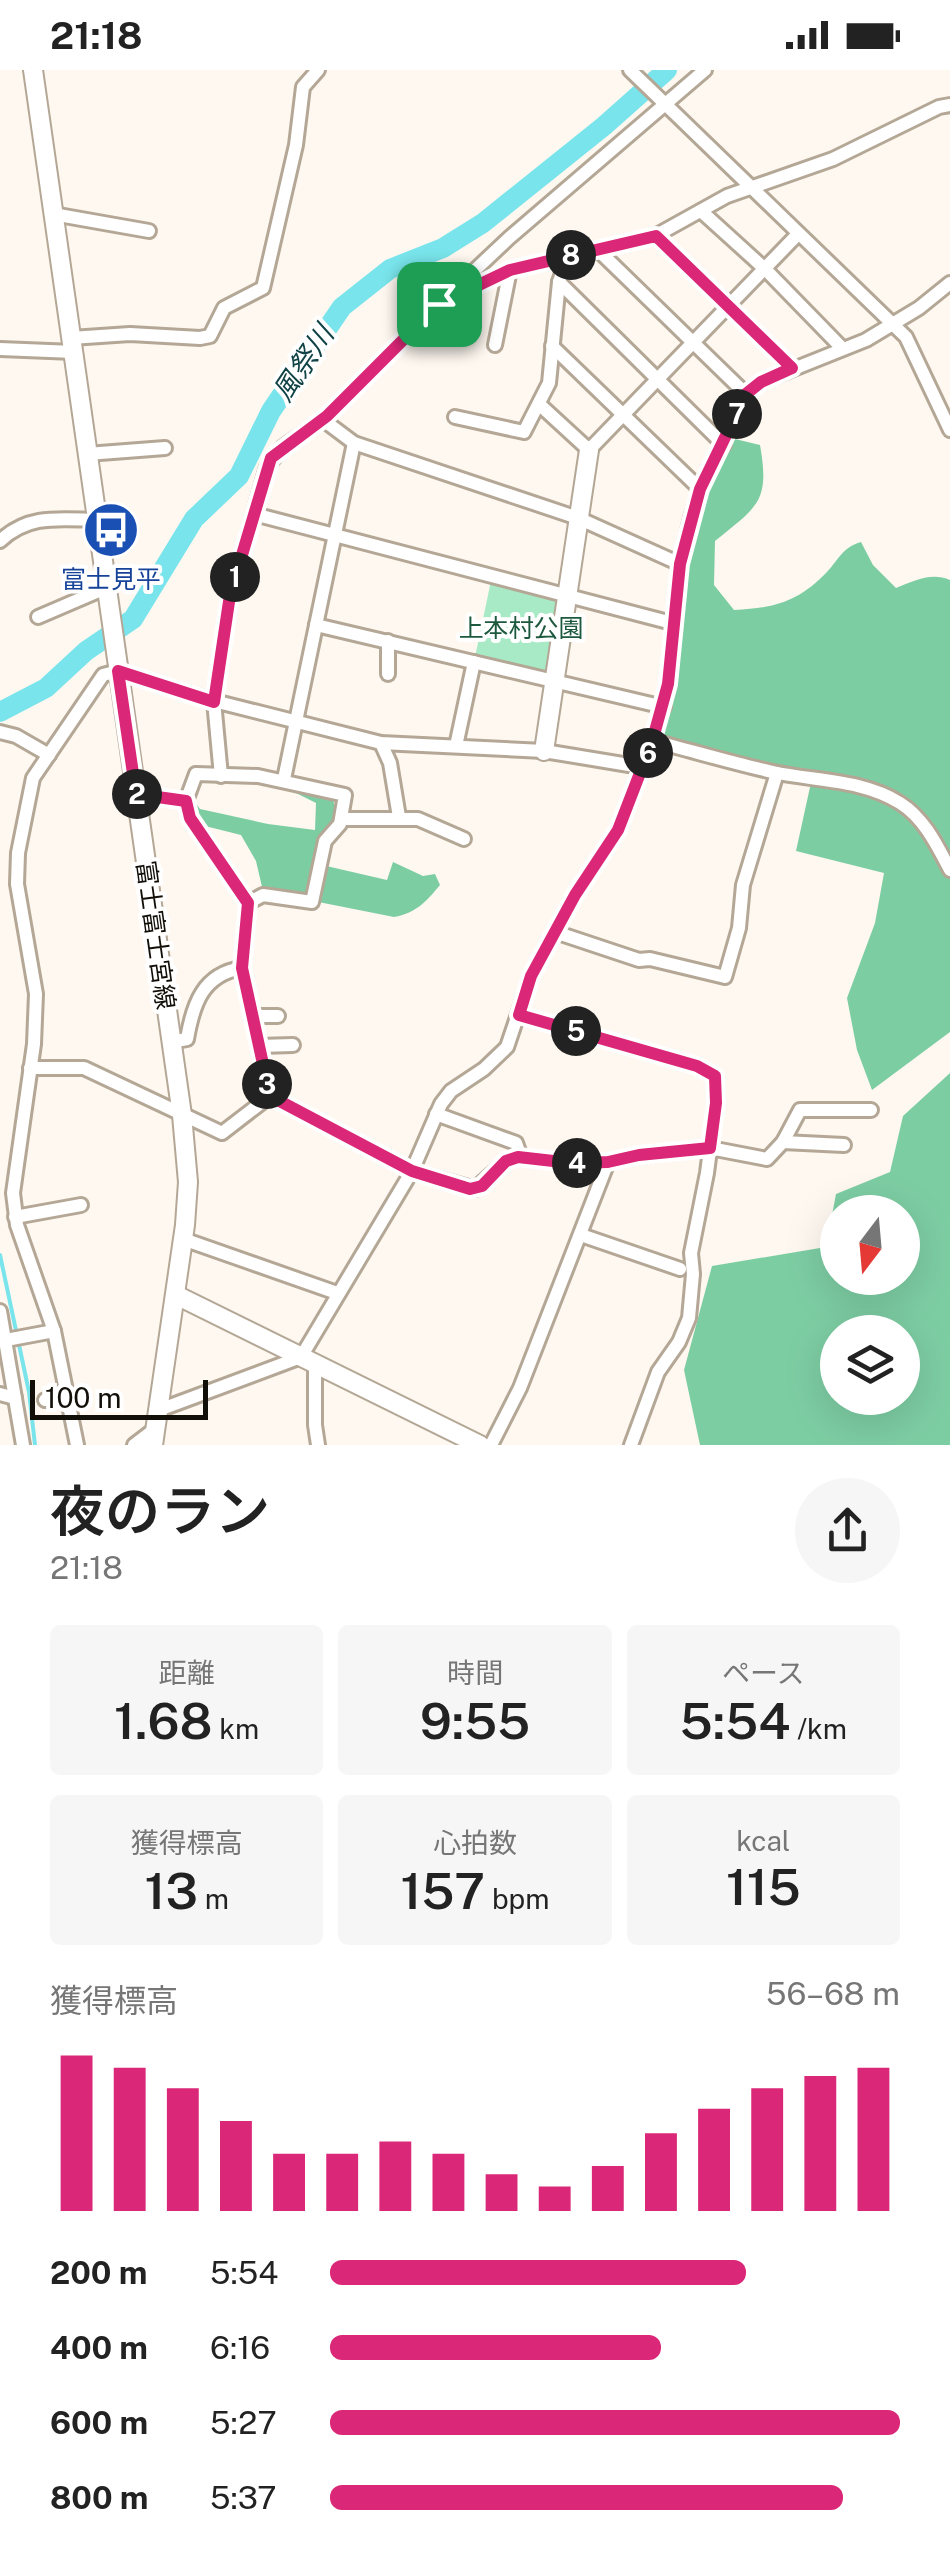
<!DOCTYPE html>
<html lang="ja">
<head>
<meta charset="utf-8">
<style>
  body { margin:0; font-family:"Public Sans","Noto Sans JP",sans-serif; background:#f6f6f6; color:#222; height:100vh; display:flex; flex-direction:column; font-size:38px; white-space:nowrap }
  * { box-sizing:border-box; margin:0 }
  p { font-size:32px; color:#767676 }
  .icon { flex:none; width:55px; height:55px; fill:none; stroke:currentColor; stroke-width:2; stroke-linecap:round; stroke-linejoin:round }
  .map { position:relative; height:1375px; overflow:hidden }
  .drawer { display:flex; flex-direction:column; background:#fff; flex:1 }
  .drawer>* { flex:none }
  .needle { width:65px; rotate:196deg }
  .tools { position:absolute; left:820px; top:1125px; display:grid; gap:20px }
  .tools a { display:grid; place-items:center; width:100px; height:100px; border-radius:50%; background:#fff; box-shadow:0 10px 40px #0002; font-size:50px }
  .scale { position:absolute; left:30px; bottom:25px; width:178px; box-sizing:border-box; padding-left:10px; border:5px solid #120e08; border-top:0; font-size:28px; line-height:35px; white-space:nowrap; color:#120e08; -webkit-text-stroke:8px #fff; paint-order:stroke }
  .pin { position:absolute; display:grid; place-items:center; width:85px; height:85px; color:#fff; margin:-42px; border-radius:20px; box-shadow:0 5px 15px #0006 }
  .km { position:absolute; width:50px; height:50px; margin:-25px; border-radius:50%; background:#222; color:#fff; font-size:28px; line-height:50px; text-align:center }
  .round { display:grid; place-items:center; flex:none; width:105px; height:105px; border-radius:52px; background:#f6f6f6 }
  .headline { display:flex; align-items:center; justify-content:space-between; height:170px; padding:0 50px }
  h1 { font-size:55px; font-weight:600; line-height:75px }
  .stats { display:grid; grid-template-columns:repeat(3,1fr); gap:15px; height:170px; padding:10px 50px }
  .stats div { display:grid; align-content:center; border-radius:10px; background:#f6f6f6; text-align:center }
  .stats b { font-size:50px; font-weight:600 }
  .stats small { font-size:28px; font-weight:400 }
  .stats p { font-size:28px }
  .chart { height:280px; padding:20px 50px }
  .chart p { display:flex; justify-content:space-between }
  .chart svg { width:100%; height:180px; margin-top:10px; stroke:#db2777; stroke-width:6 }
  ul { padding:0 50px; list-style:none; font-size:32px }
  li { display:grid; grid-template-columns:160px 120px 1fr; align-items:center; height:75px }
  li i { height:25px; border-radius:12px; background:#db2777 }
  .status { display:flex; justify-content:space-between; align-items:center; height:70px; padding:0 50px; background:#fff; direction:ltr }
  .status svg { height:28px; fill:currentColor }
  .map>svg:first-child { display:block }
</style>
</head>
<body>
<div class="status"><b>21:18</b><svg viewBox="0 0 49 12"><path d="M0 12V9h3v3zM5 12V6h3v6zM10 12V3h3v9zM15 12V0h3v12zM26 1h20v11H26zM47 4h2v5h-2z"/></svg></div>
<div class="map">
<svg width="950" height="1375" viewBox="0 0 950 1375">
  <rect width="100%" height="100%" fill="#fef8f0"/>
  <!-- green -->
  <path fill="#a8eac6" d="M492,506L566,526L555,613L474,592Z"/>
  <!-- forest -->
  <g fill="#7dcda3" fill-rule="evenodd">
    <path d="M735,369L760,375C770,432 758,436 715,471L714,515L734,540C775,538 798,532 827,502C839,489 843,477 861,472L873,495L896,518C914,511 931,502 950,510V962L872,1020L857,980L847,928L875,853L884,803L796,781L812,708L653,671L682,540L700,419Z"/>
    <path d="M290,714L332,727L339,747L317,773L322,795L387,810L393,792L423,806L435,804L440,815C426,832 416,843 394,847L263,821L256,791L241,765L197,754L191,726L200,739L268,754L315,760L316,733L294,722Z"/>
    <path d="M950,1003V1375H700L684,1300L712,1196L826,1177L836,1124L890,1102L903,1046ZM902,1142V1208H838V1142ZM902,1262V1328H838V1262Z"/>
  </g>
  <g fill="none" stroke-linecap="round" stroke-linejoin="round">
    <!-- stream -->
    <path stroke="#79e4eb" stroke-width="4" d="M0,1185L29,1322L35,1375"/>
    <!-- river -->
    <path stroke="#79e4eb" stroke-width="20" d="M0,642L46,618L86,581L133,549L194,449L239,406L271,341L342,237L390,199L443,178L483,153L604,56L667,0"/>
    <!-- street casing -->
    <g stroke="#b4a796" stroke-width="18">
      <g id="street">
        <path d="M630,0L906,267L950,360"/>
        <path d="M701,141L765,199L842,278"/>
        <path d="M53,144L149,161"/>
        <path d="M655,166L793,298"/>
        <path d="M599,181L746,324"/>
        <path d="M559,212L724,375"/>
        <path d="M460,254L439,234L509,168L705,0"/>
        <path d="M71,268L130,264L200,268L210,266L224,238L263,218L296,75L303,17L318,0"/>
        <path d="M495,275L510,200"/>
        <path d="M552,276L700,419"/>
        <path d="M0,279L74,282"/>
        <path d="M540,335L589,380L798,164"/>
        <path d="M455,347L524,362L549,313L559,212L568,185"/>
        <path d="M322,349L354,373L578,448L680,494"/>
        <path d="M87,384L165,378"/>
        <path d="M254,444L672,553"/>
        <path d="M0,471C28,444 59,449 96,450"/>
        <path d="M38,547L108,517"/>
        <path d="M316,555L664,637"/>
        <path d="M388,604V571"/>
        <path d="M0,662L16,666L49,685"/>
        <path d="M653,671C693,681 732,693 773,702C814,711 862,709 900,733C924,748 937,775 950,800"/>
        <path d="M381,673L390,693L399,747"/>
        <path d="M456,676L474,592"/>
        <path d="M221,706L214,631L230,525L267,397L283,377L327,346L439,234L510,200L655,166L727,126L833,89L939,37L950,35"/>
        <path d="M284,709L354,373"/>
        <path d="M135,724L186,731L191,748L248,833L242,898"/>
        <path d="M186,731L196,704L258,706L345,725L340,754L325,771L312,832L263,825L248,833"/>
        <path d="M342,749H418L464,769"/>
        <path d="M555,862L639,890L650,889L725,907L739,858L743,815L777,703"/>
        <path d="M519,945L697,996L715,1006L716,1033L707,1103L691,1183L693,1204L689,1248L679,1272L658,1302L631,1375"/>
        <path d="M253,946H278"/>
        <path d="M171,972L187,969C193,934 203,904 242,898L270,1026"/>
        <path d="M259,976L293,975"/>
        <path d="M30,998H84L222,1063L270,1026L412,1101L475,1119L506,1091L519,1087L571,1093L608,1092L639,1085L710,1078L767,1089L783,1072L800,1040H871"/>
        <path d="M436,1044L516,1073L521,1087"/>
        <path d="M783,1072L844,1075"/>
        <path d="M15,1147L81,1135"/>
        <path d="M581,1165L680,1199"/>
        <path d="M183,1169L337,1223"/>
        <path d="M0,1241L23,1375"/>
        <path d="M6,1270L54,1261"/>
        <path d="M315,1294V1355L318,1375"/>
        <path d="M0,1324L15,1328"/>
        <path d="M45,1330L65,1326"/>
        <path d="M159,1340L301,1287L412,1101L441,1034L451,1021L484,999L507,977L531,906L575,825L618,760L653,671L668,614L680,494L691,448L700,419L746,324L761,312L866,270L919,238L950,213"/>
        <path d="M77,1375L54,1261L17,1155L13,1123L34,974L36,924L17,814L18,783L33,708L103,605L118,601L214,631L381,673L544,681L641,697"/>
        <path d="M134,1375L155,1359"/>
        <path d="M491,1375L520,1318L608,1092"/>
      </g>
    </g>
    <!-- secondary casing -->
    <g stroke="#b4a796" stroke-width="22">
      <g id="secondary">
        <path d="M33,0L182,1045L188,1112L185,1155L153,1375"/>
        <path d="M544,681L589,380"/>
        <path d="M176,1225L480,1375"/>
      </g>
    </g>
    <!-- street -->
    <use href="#street" stroke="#fff" stroke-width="12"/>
    <!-- secondary -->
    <use href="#secondary" stroke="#fff" stroke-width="18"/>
  </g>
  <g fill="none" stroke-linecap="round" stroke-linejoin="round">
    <!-- route casing -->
    <g stroke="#fff" stroke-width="20">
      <path id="route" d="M656,166L792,298L761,312L746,324L700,419L680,494L668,614L652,672L618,760L575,825L531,906L519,945L697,996L715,1006L716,1033L710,1078L639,1085L608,1092L571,1093L518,1087L506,1091L482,1116L470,1119L412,1101L270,1026L242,898L248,833L190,748L186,731L136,724L118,601L214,632L230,525L271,388L327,346L439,234L510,200Z"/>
    </g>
    <!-- route -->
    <use href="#route" stroke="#db2777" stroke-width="12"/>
  </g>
  <!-- icons -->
  <defs>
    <g id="bus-disc" transform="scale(2.875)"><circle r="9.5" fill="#1a4fb4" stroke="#fff"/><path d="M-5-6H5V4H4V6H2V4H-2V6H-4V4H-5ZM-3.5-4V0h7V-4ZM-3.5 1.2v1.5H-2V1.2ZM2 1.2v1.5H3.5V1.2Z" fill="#fff"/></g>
  </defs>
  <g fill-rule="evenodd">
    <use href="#bus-disc" x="111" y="460"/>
  </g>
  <g text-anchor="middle" stroke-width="8" stroke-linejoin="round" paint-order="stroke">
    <!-- transit labels -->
    <g font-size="25" fill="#164399" stroke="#fff">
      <text x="111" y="518">富士見平</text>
    </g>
    <!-- park labels -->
    <g font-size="25" fill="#1d593e" stroke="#fff">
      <text x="521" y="567">上本村公園</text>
    </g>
    <!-- street labels -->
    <g font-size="25" fill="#120e08" stroke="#fff">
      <text transform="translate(156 865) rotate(82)" y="9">富士富士宮線</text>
    </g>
    <!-- water labels -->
    <g font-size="28" font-style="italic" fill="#114346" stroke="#fff">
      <text transform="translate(303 293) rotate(-56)" y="10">風祭川</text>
    </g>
  </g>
</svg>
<div class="tools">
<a><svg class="needle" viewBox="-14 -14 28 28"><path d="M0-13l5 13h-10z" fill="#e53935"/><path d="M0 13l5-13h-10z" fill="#767676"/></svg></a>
<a><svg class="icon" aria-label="layers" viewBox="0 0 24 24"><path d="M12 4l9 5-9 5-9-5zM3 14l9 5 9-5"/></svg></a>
</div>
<div class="scale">100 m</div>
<div class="pin" style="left:439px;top:234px;background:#1e9e55"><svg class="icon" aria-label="arrive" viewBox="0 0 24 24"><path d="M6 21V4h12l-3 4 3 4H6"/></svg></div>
<b class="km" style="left:235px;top:507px">1</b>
<b class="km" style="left:137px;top:724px">2</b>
<b class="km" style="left:267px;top:1014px">3</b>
<b class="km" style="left:577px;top:1093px">4</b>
<b class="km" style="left:576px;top:961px">5</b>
<b class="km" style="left:648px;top:683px">6</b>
<b class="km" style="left:737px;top:344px">7</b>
<b class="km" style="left:571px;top:185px">8</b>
</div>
<section class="drawer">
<div class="headline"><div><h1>夜のラン</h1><p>21:18</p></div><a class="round"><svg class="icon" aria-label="share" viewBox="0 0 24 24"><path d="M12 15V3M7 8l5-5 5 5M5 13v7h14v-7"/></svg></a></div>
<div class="stats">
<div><p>距離</p><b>1.68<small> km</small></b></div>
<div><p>時間</p><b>9:55</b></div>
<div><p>ペース</p><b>5:54<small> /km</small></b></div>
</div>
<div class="stats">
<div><p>獲得標高</p><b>13<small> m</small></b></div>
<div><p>心拍数</p><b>157<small> bpm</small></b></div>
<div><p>kcal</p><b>115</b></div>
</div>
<div class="chart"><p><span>獲得標高</span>56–68 m</p>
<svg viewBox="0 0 160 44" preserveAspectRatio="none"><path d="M5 44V6M15 44V9M25 44V14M35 44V22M45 44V30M55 44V30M65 44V27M75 44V30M85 44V35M95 44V38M105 44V33M115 44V25M125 44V19M135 44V14M145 44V11M155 44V9"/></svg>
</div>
<ul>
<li><b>200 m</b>5:54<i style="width:73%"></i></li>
<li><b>400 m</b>6:16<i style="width:58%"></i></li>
<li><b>600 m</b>5:27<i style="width:100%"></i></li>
<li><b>800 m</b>5:37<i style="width:90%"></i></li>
</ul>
</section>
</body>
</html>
